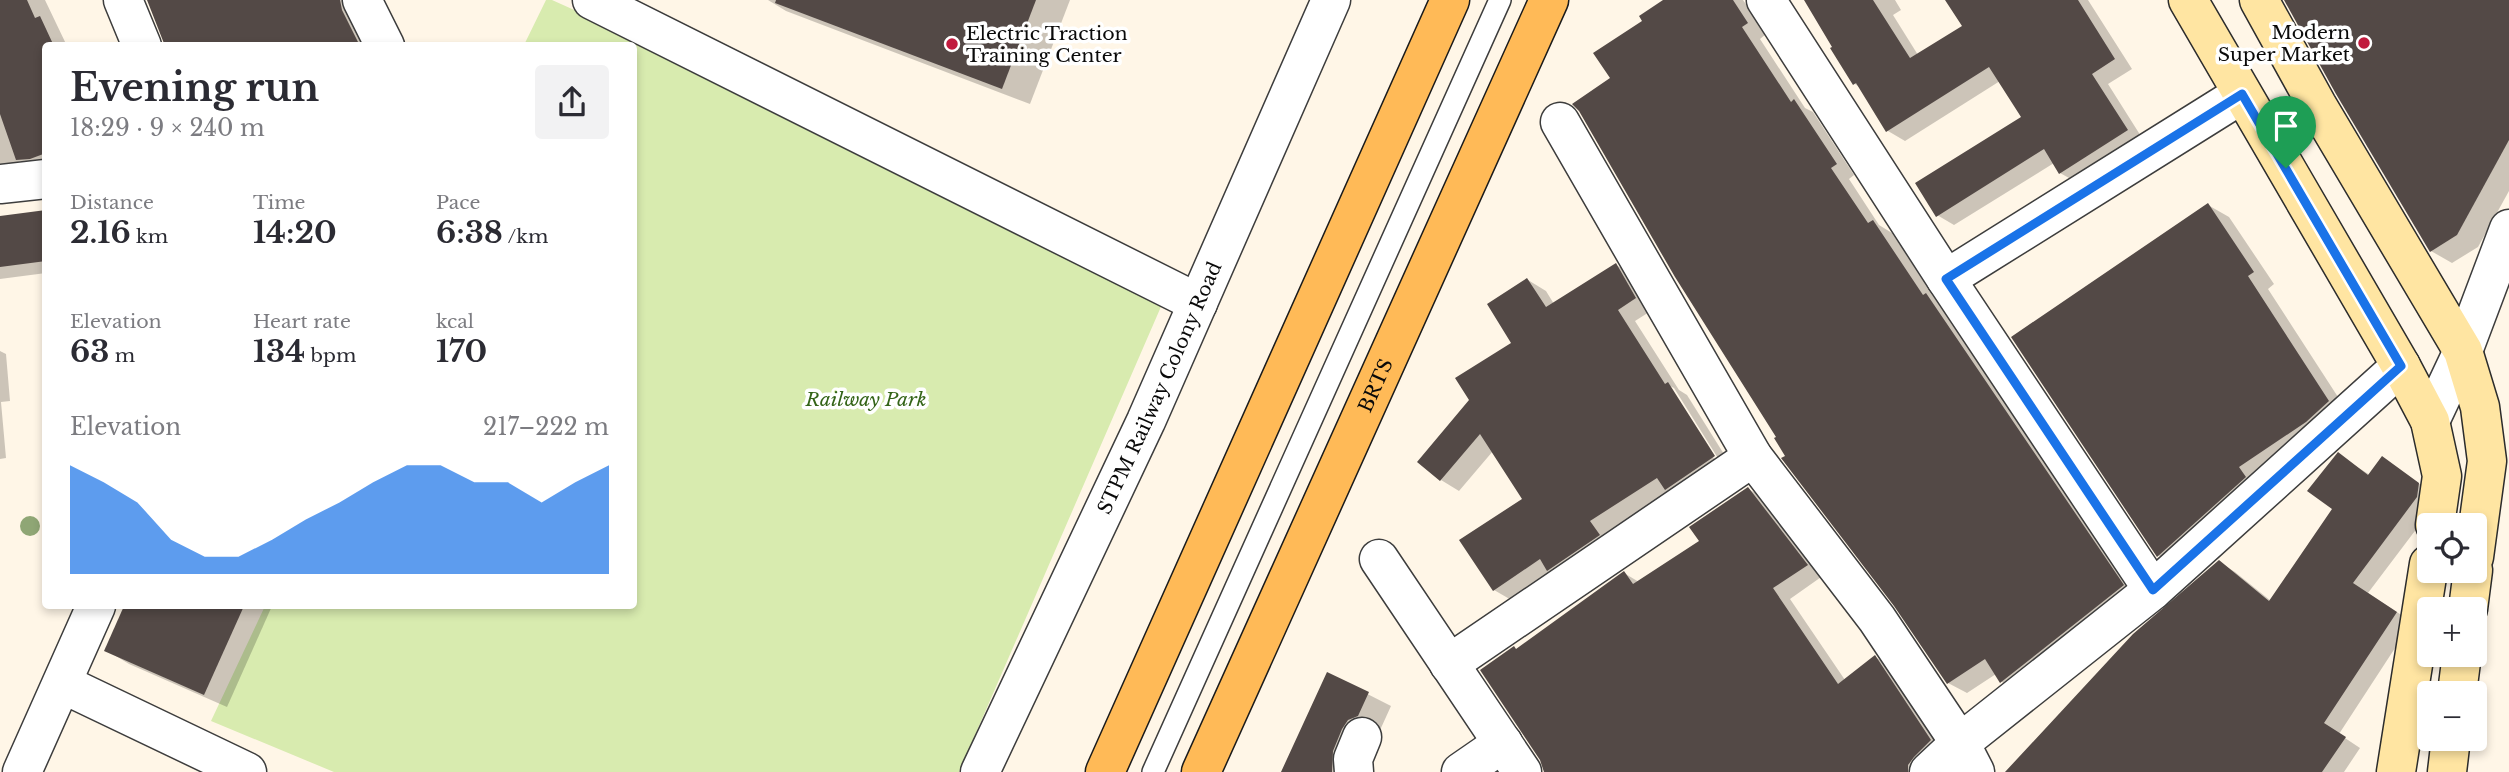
<!DOCTYPE html>
<html lang="en">
<head>
<meta charset="utf-8">
<style>
  body { margin:0; font-family:"Libre Baskerville",serif; background:#f2f2f3; color:#2b2b33; height:100vh; display:flex; flex-direction:column; font-size:26px; white-space:nowrap }
  * { box-sizing:border-box; margin:0 }
  p { font-size:23px; color:#7c7c81 }
  .icon { flex:none; width:38px; height:38px; fill:none; stroke:currentColor; stroke-width:2; stroke-linecap:round; stroke-linejoin:round }
  .map { position:relative; flex:1; overflow:hidden }
  .details { position:absolute; left:42px; top:42px; width:595px; height:567px; display:flex; flex-direction:column; background:#fff; border-radius:7px; box-shadow:0 4px 10px #0003 }
  .details>* { flex:none }
  .fabs { position:absolute; left:2417px; top:513px; display:grid; gap:14px }
  .fabs a { display:grid; place-items:center; width:70px; height:70px; border-radius:7px; background:#fff; box-shadow:0 4px 10px #0003; font-size:35px }
  .pin { position:absolute; display:grid; place-items:center; width:60px; height:60px; color:#fff; margin:-72px -30px; border-radius:50% 50% 50% 0; rotate:-45deg; box-shadow:0 0 7px #0007 }
  .pin .icon { rotate:45deg }
  .round { display:grid; place-items:center; flex:none; width:74px; height:74px; border-radius:7px; background:#f2f2f3 }
  .overview { display:flex; align-items:center; justify-content:space-between; height:119px; padding:0 28px }
  h1 { font-size:38px; font-weight:700; line-height:52px }
  .stats { display:grid; grid-template-columns:repeat(3,1fr); gap:10px; height:119px; padding:7px 28px }
  .stats div { display:grid; align-content:center }
  .stats b { font-size:30px; font-weight:700 }
  .stats small { font-size:19px; font-weight:400 }
  .stats p { font-size:19px }
  .chart { height:196px; padding:14px 28px }
  .chart p { display:flex; justify-content:space-between }
  .chart svg { width:100%; height:126px; margin-top:7px; fill:#1a73e8; opacity:.7 }
  .map>svg:first-child { display:block }
</style>
</head>
<body>
<div class="map">
<svg width="2509" height="772" viewBox="0 0 2509 772">
  <rect width="100%" height="100%" fill="#fff6e7"/>
  <!-- green -->
  <path fill="#d8ebaf" d="M546,0H552L1173,279L959,772H334L211,721L265,606H634V46L524,45Z"/>
  <!-- shadow -->
  <g fill="#0003" fill-rule="evenodd">
    <path d="M0,0H45L67,46H46V169L37,170L21,161L0,169Z"/>
    <path d="M149,0H349L371,46H169Z"/>
    <path d="M768,0H1070L1030,104L786,11Z"/>
    <path d="M1666,0H1743L1766,34L1760,39L1805,108L1813,112L1854,175L1849,179L1879,225L1892,233L1937,301L1945,306L2141,597L2020,693L2002,682L1996,674L1967,693L1948,683L1896,605L1787,456L1612,79L1645,21Z"/>
    <path d="M1805,0H1895L1901,10L1893,15L1918,55L1965,26L1975,0H2088L2132,69L2108,84L2144,141L2078,183L2060,173L2054,163L1954,225L1937,215L2023,117L2000,81L1905,141L1888,131L1861,88L1855,84Z"/>
    <path d="M2286,0H2509V191L2478,247L2452,263L2431,251Z"/>
    <path d="M2208,205L2229,217L2274,284L2268,289L2349,414L2179,567L2158,555Z"/>
    <path d="M46,212V273L0,279V217Z"/>
    <path d="M1616,265L1635,276L1654,309L1635,321L1679,390L1687,395L1732,467L1670,491L1607,532L1617,546L1513,601L1494,590L1524,499L1493,451L1459,491L1441,480L1471,400L1513,344L1528,280L1546,291L1554,304ZM1668,385L1674,388L1721,463L1718,465Z"/>
    <path d="M0,351L6,354L10,401L1,402L6,458L0,459Z"/>
    <path d="M2338,455L2370,475L2382,458L2434,494L2433,507L2368,593L2412,622L2339,734L2360,748L2344,772H2017L2219,562L2235,572L2271,601L2334,508Z"/>
    <path d="M1748,489L1766,499L1824,575L1790,599L1845,680L1875,657L1893,667L1948,750L1928,772H1545L1517,650L1624,573L1639,582L1702,542Z"/>
    <path d="M126,606H272L227,707L129,664L106,650Z"/>
    <path d="M1328,674L1391,706L1381,728L1371,733L1355,772H1283Z"/>
  </g>
  <!-- building -->
  <g fill="#534946">
    <path d="M0,0H27L35,18L40,16L53,44L46,46V153L30,159L16,160L0,114Z"/>
    <path d="M147,0H340L342,10L360,46H165Z"/>
    <path d="M776,0H1036L1002,89L775,3Z"/>
    <path d="M1663,0H1733L1748,23L1742,27L1791,102L1794,99L1837,164L1831,168L1868,223L1873,220L1923,295L1926,293L2124,585L2000,683L1985,659L1947,684L1894,606L1781,458L1785,456L1774,438L1776,437L1675,277L1579,111L1572,104L1610,78L1593,53L1642,21L1639,16Z"/>
    <path d="M1804,0H1873L1910,58L1962,26L1945,0H2078L2115,59L2092,74L2128,130L2059,174L2044,149L1936,217L1915,183L2021,117L1989,67L1886,132L1856,83L1853,85L1830,48L1832,47Z"/>
    <path d="M2284,0H2509V140L2457,235L2430,252L2336,94Z"/>
    <path d="M2208,203L2254,272L2248,276L2329,401L2306,422L2239,467L2246,477L2157,557L2011,337Z"/>
    <path d="M46,210V261L0,267V216Z"/>
    <path d="M1616,263L1636,298L1618,310L1665,384L1668,382L1715,456L1665,490L1657,478L1590,521L1600,535L1547,571L1540,559L1493,591L1459,540L1522,499L1480,434L1440,481L1417,462L1469,400L1455,378L1511,343L1487,304L1527,278L1546,307Z"/>
    <path d="M2338,452L2368,475L2382,456L2419,483L2417,497L2353,583L2397,612L2324,723L2346,737L2322,772H2005L2133,634L2219,560L2269,601L2332,509L2307,491Z"/>
    <path d="M1748,487L1808,565L1773,588L1838,684L1875,655L1931,740L1914,757L1908,765V772H1544L1540,760L1480,670L1514,646L1516,649L1624,571L1633,584L1699,541L1689,527Z"/>
    <path d="M124,606H244L204,695L104,651Z"/>
    <path d="M1327,672L1369,692L1358,716L1348,720L1342,729L1333,751L1332,772H1281Z"/>
  </g>
  <g fill="none" stroke-linecap="round" stroke-linejoin="round">
    <!-- lane casing -->
    <g stroke="#3d3d3d" stroke-width="24">
      <path id="lane" d="M1153,772L1500,0"/>
    </g>
    <!-- street casing -->
    <g stroke="#3d3d3d" stroke-width="41">
      <g id="street">
        <path d="M123,0L142,46"/>
        <path d="M362,0L385,46"/>
        <path d="M592,0L1198,303"/>
        <path d="M1766,0L1946,279L2153,590"/>
        <path d="M1560,122L1753,457L1877,619L1960,743L1975,772"/>
        <path d="M0,184L46,179"/>
        <path d="M1946,279L2242,94"/>
        <path d="M2430,421L2463,351L2509,229"/>
        <path d="M1379,559L1522,772"/>
        <path d="M1449,664L1753,457"/>
        <path d="M63,684L247,772"/>
        <path d="M22,772L96,606"/>
        <path id="s1" d="M980,772L1146,421L1331,0"/>
        <path d="M1354,772L1353,759L1362,737"/>
        <path d="M1461,772L1503,743"/>
        <path d="M1929,772L1960,743L2153,590L2401,366"/>
      </g>
    </g>
    <!-- secondary casing -->
    <g stroke="#2c2c2c" stroke-width="41">
      <g id="secondary">
        <path d="M2188,0L2401,366L2430,421L2442,476L2435,525"/>
        <path d="M2259,0L2317,105L2463,351L2480,407L2487,461L2474,557"/>
        <path d="M2468,609L2473,570"/>
        <path d="M2457,693L2462,654"/>
        <path d="M2396,772L2429,564"/>
        <path d="M2447,772L2451,738"/>
      </g>
    </g>
    <!-- primary casing -->
    <g stroke="#1b1b1b" stroke-width="41">
      <g id="primary">
        <path d="M1105,772L1450,0"/>
        <path id="s2" d="M1201,772L1549,0"/>
      </g>
    </g>
    <!-- lane -->
    <use href="#lane" stroke="#fff" stroke-width="21"/>
    <!-- street -->
    <use href="#street" stroke="#fff" stroke-width="38"/>
    <!-- secondary -->
    <use href="#secondary" stroke="#ffe5a2" stroke-width="38"/>
    <!-- primary -->
    <use href="#primary" stroke="#ffba57" stroke-width="38"/>
  </g>
  <!-- trees -->
  <circle fill="#8fa675" cx="30" cy="526" r="10"/>
  <g fill="none" stroke-linecap="round" stroke-linejoin="round">
    <!-- route casing -->
    <g stroke="#fff" stroke-width="14">
      <path id="route" d="M2242,94L2401,366L2153,590L1946,279Z"/>
    </g>
    <!-- route -->
    <use href="#route" stroke="#1a73e8" stroke-width="9"/>
  </g>
  <!-- markers -->
  <g fill="#c11b3e" stroke="#fff" stroke-width="2.5">
    <circle cx="2364" cy="43" r="7"/>
    <circle cx="952" cy="44" r="7"/>
  </g>
  <g text-anchor="middle" stroke-width="7" stroke-linejoin="round" paint-order="stroke">
    <!-- poi labels -->
    <g font-size="19" fill="#0a0a0a" stroke="#fff" text-anchor="end">
      <text x="2350" y="39">Modern<tspan x="2350" dy="22">Super Market</tspan></text>
      <text x="966" y="40" text-anchor="start">Electric Traction<tspan x="966" dy="22">Training Center</tspan></text>
    </g>
    <!-- street labels -->
    <g font-size="19" fill="#0a0a0a" stroke="#fff">
      <text dy="7" stroke="none"><textPath href="#s2" startOffset="424">BRTS</textPath></text>
      <text dy="7" stroke="none"><textPath href="#s1" startOffset="424">STPM Railway Colony Road</textPath></text>
    </g>
    <!-- park labels -->
    <g font-size="19" font-style="italic" fill="#346418" stroke="#fff">
      <text x="866" y="406">Railway Park</text>
    </g>
  </g>
</svg>
<div class="fabs">
<a><svg class="icon" aria-label="locate" viewBox="0 0 24 24"><circle cx="12" cy="12" r="6"/><path d="M12 2v4M12 18v4M2 12h4M18 12h4"/></svg></a>
<a>+</a>
<a>−</a>
</div>
<div class="pin" style="left:2286px;top:168px;background:#1e9e55"><svg class="icon" aria-label="arrive" viewBox="0 0 24 24"><path d="M6 21V4h12l-3 4 3 4H6"/></svg></div>
<section class="details">
<div class="overview"><div><h1>Evening run</h1><p>18:29 · 9 × 240 m</p></div><a class="round"><svg class="icon" aria-label="share" viewBox="0 0 24 24"><path d="M12 15V3M7 8l5-5 5 5M5 13v7h14v-7"/></svg></a></div>
<div class="stats">
<div><p>Distance</p><b>2.16<small> km</small></b></div>
<div><p>Time</p><b>14:20</b></div>
<div><p>Pace</p><b>6:38<small> /km</small></b></div>
</div>
<div class="stats">
<div><p>Elevation</p><b>63<small> m</small></b></div>
<div><p>Heart rate</p><b>134<small> bpm</small></b></div>
<div><p>kcal</p><b>170</b></div>
</div>
<div class="chart"><p><span>Elevation</span>217–222 m</p>
<svg viewBox="0 0 160 44" preserveAspectRatio="none"><path d="M0 44V6L10 12L20 19L30 32L40 38L50 38L60 32L70 25L80 19L90 12L100 6L110 6L120 12L130 12L140 19L150 12L160 6V44z"/></svg>
</div>
</section>
</div>
</body>
</html>
